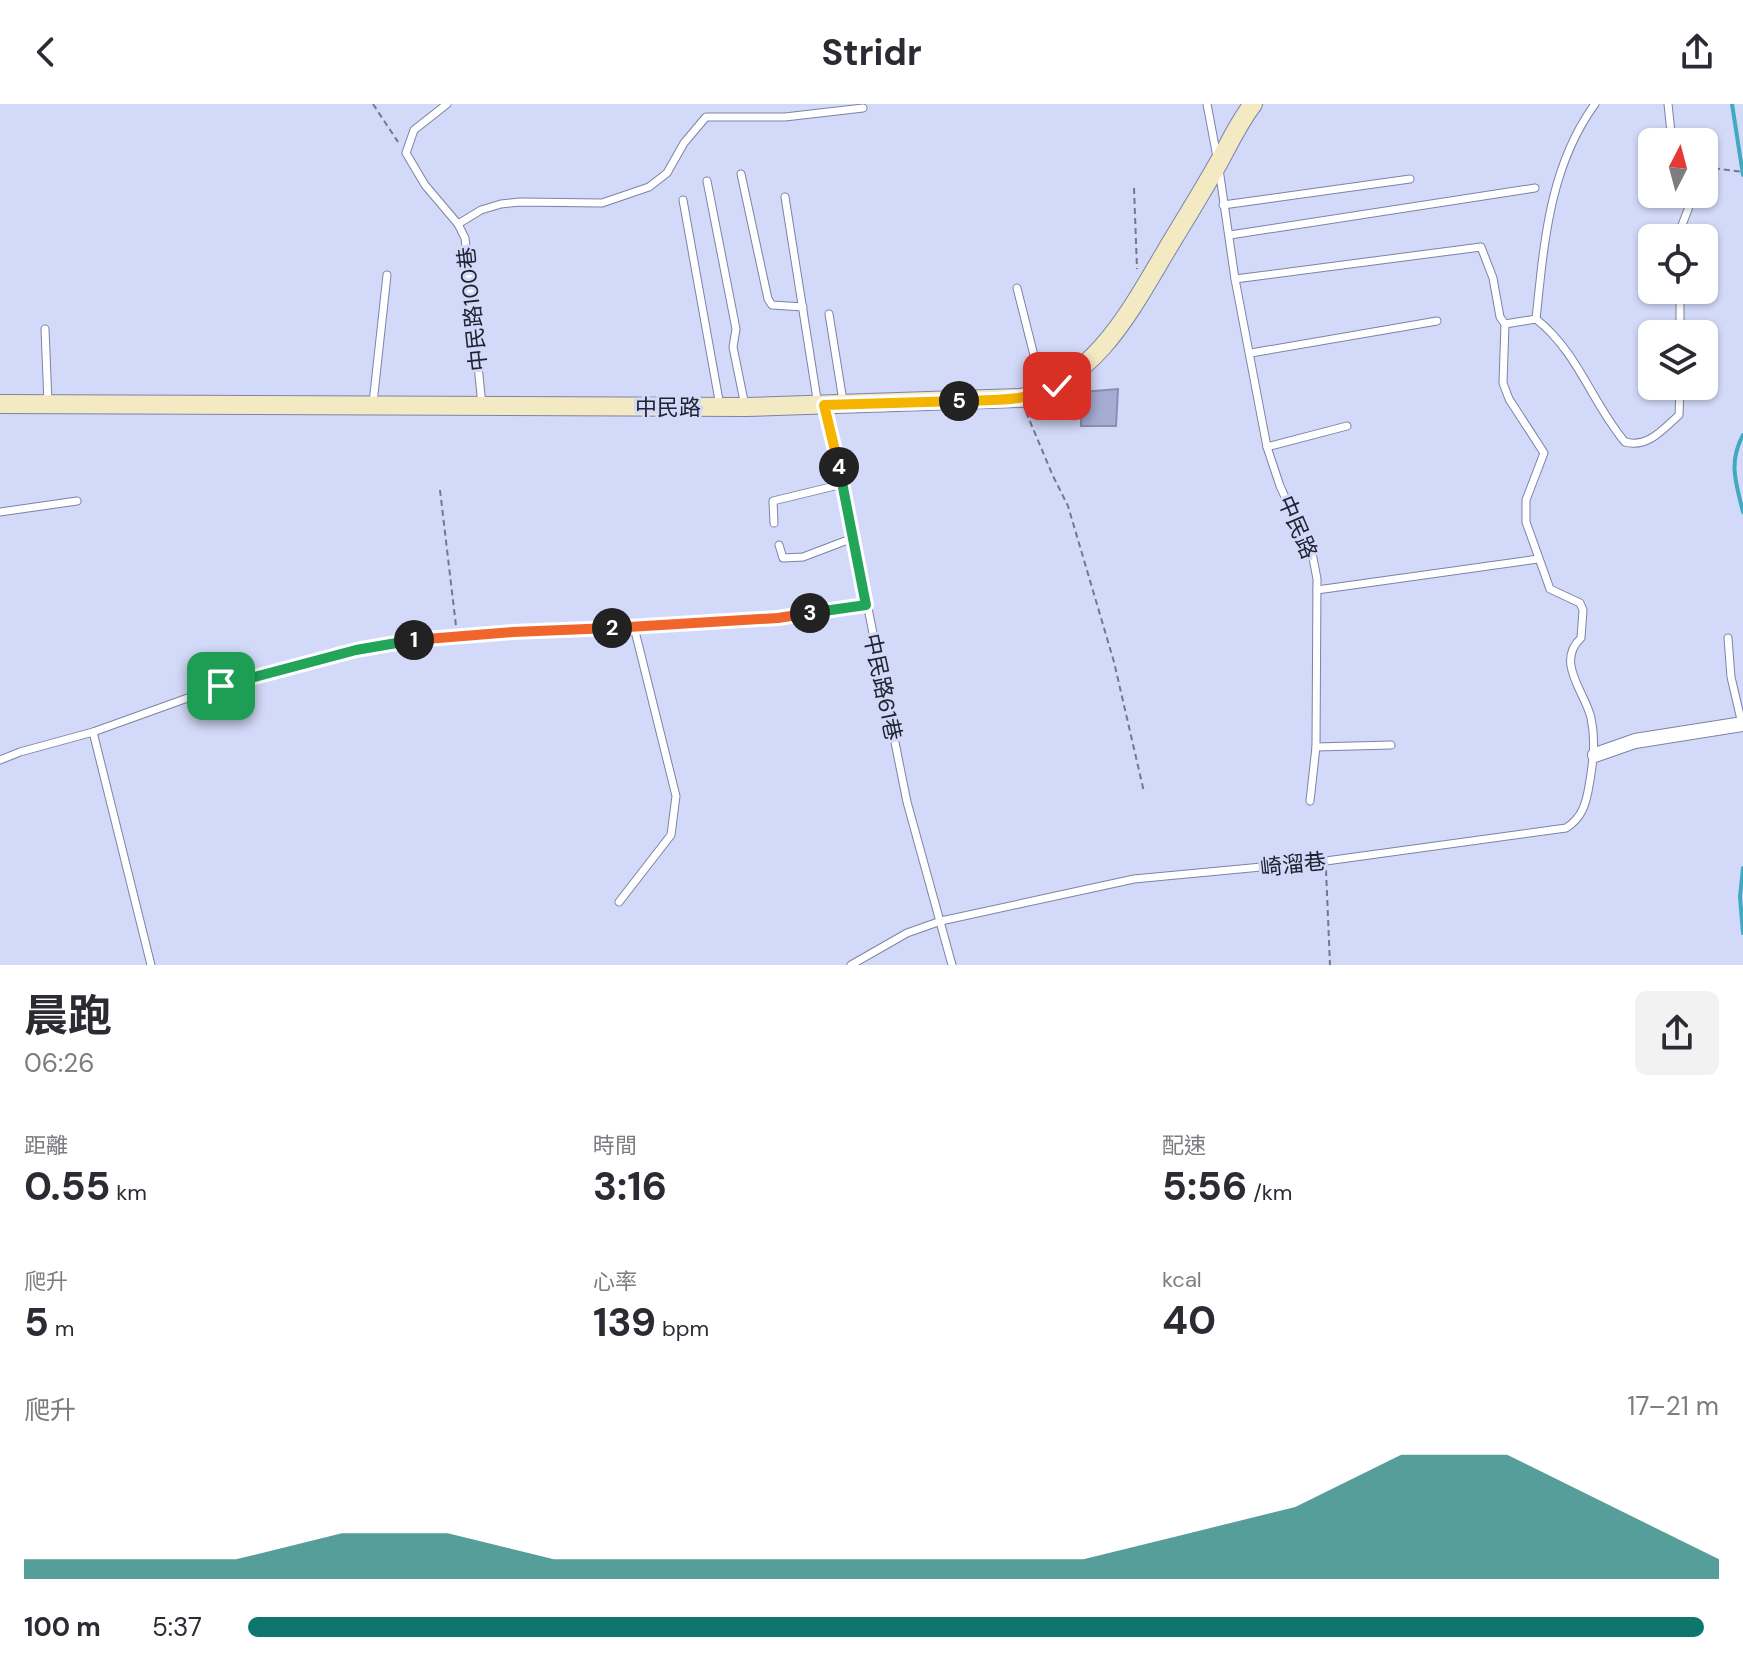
<!DOCTYPE html>
<html lang="zh-TW">
<head>
<meta charset="utf-8">
<style>
  body { margin:0; font-family:"DM Sans","Noto Sans TC",sans-serif; background:#f2f2f3; color:#2b2b33; height:100vh; display:flex; flex-direction:column; font-size:30px; white-space:nowrap }
  * { box-sizing:border-box; margin:0 }
  p { font-size:26px; color:#7c7c81 }
  .icon { flex:none; width:44px; height:44px; fill:none; stroke:currentColor; stroke-width:2; stroke-linecap:round; stroke-linejoin:round }
  .map { position:relative; height:861px; overflow:hidden }
  .side { display:flex; flex-direction:column; background:#fff; flex:1 }
  .side>* { flex:none }
  .needle { width:52px; rotate:6deg }
  .fabs { position:absolute; left:1638px; top:24px; display:grid; gap:16px }
  .fabs a { display:grid; place-items:center; width:80px; height:80px; border-radius:12px; background:#fff; box-shadow:0 2px 6px #0004; font-size:40px }
  .pin { position:absolute; display:grid; place-items:center; width:68px; height:68px; color:#fff; margin:-34px; border-radius:16px; box-shadow:0 4px 12px #0006 }
  .km { position:absolute; width:40px; height:40px; margin:-20px; border-radius:50%; background:#222; color:#fff; font-size:22px; line-height:40px; text-align:center }
  .round { display:grid; place-items:center; flex:none; width:84px; height:84px; border-radius:12px; background:#f2f2f3 }
  .overview { display:flex; align-items:center; justify-content:space-between; height:136px; padding:0 24px }
  h1 { font-size:44px; font-weight:700; line-height:60px }
  .figures { display:grid; grid-template-columns:repeat(3,1fr); gap:12px; height:136px; padding:8px 24px }
  .figures div { display:grid; align-content:center }
  .figures b { font-size:40px; font-weight:700 }
  .figures small { font-size:22px; font-weight:400 }
  .figures p { font-size:22px }
  .chart { height:224px; padding:16px 24px }
  .chart p { display:flex; justify-content:space-between }
  .chart svg { width:100%; height:144px; margin-top:8px; fill:#0f766e; opacity:.7 }
  ul { padding:0 24px; list-style:none; font-size:26px }
  li { display:grid; grid-template-columns:128px 96px 1fr; align-items:center; height:60px }
  li i { height:20px; border-radius:10px; background:#0f766e }
  header { display:flex; justify-content:space-between; align-items:center; height:104px; padding:0 24px; background:#fff; font-size:36px; font-weight:700 }
  .map>svg:first-child { display:block }
</style>
</head>
<body>
<header><svg class="icon" aria-label="back" viewBox="0 0 24 24"><path d="M15 5l-7 7 7 7"/></svg>Stridr<svg class="icon" aria-label="share" viewBox="0 0 24 24"><path d="M12 15V3M7 8l5-5 5 5M5 13v7h14v-7"/></svg></header>
<div class="map">
<svg width="1743" height="861" viewBox="0 0 1743 861">
  <rect width="100%" height="100%" fill="#d3d9f8"/>
  <g fill="none" stroke-linecap="round" stroke-linejoin="round">
    <!-- stream -->
    <g stroke="#41aac2" stroke-width="4">
      <path d="M1732,0L1743,71"/>
      <path d="M1743,331C1728,359 1736,379 1743,408"/>
      <path d="M1743,764L1740,793L1743,829"/>
    </g>
  </g>
  <!-- building -->
  <path fill="#a6add3" stroke="#878fb2" stroke-width="2" d="M1118,285L1116,322H1081L1082,288Z"/>
  <g fill="none" stroke-linecap="round" stroke-linejoin="round">
    <!-- lane casing -->
    <g stroke="#7c83a6" stroke-width="9">
      <g id="lane">
        <path d="M447,0L414,26L406,49L425,81L458,120L465,134L482,301"/>
        <path d="M1207,0L1217,53"/>
        <path d="M1668,0L1672,38"/>
        <path d="M1219,65L1235,175L1267,343L1280,382L1313,454L1317,475L1316,643L1310,697"/>
        <path d="M741,70L768,195L772,201L803,203"/>
        <path d="M707,77L736,225L733,243L745,302"/>
        <path d="M785,93L817,295L824,301L843,380L907,698L952,861"/>
        <path d="M683,96L720,302"/>
        <path d="M1223,101L1410,75"/>
        <path d="M458,120L481,106L501,100L520,98L602,99L649,83L667,69L684,39L706,13H785L863,4"/>
        <path d="M1230,131L1535,84"/>
        <path d="M1681,134L1682,121L1694,90"/>
        <path d="M1235,175L1481,143L1493,174L1500,213L1505,220L1536,215"/>
        <path d="M1017,184L1043,287"/>
        <path d="M829,210L843,297"/>
        <path d="M1536,215C1578,248 1592,299 1625,338C1648,344 1662,326 1679,311L1680,282"/>
        <path d="M1536,215C1544,140 1549,63 1595,0"/>
        <path d="M45,225L48,299"/>
        <path d="M1680,230V186"/>
        <path d="M1251,249L1437,217"/>
        <path d="M373,299L387,171"/>
        <path d="M1267,343L1347,322"/>
        <path d="M0,408L77,397"/>
        <path d="M774,419L773,397L843,380"/>
        <path d="M779,441L783,454L803,453L853,434"/>
        <path d="M1317,486L1538,455"/>
        <path d="M1728,534L1731,573L1742,620"/>
        <path d="M93,628L151,861"/>
        <path d="M1316,643L1391,641"/>
        <path d="M0,656L20,648L93,628L221,582L356,546L422,534L778,514L866,501"/>
        <path d="M619,798L671,731L676,692L634,523"/>
        <path d="M851,861L907,829L941,817L1134,775L1326,757L1566,724C1582,714 1586,700 1589,682C1593,659 1596,637 1591,614C1585,588 1555,558 1581,534L1583,506L1580,499L1550,485L1526,418V396L1544,349L1509,295L1503,279L1505,220"/>
      </g>
    </g>
    <!-- street casing -->
    <g stroke="#7c83a6" stroke-width="16">
      <path id="street" d="M1595,651L1635,637L1743,620"/>
    </g>
    <!-- secondary casing -->
    <g stroke="#7c83a6" stroke-width="20">
      <path id="secondary" d="M0,300L746,303L1021,294C1094,278 1131,206 1166,147C1184,117 1202,88 1219,58C1230,38 1239,18 1253,0"/>
    </g>
    <!-- path -->
    <g stroke="#73788e" stroke-width="2" stroke-dasharray="6 4" stroke-linecap="butt">
      <path d="M373,0L398,38"/>
      <path d="M1704,63L1743,68"/>
      <path d="M1134,84L1137,165"/>
      <path d="M1026,308L1053,372L1068,402L1114,558L1144,688"/>
      <path d="M440,386L456,522"/>
      <path d="M1326,766L1330,861"/>
    </g>
    <!-- lane -->
    <use href="#lane" stroke="#fff" stroke-width="7"/>
    <!-- street -->
    <use href="#street" stroke="#fff" stroke-width="14"/>
    <!-- secondary -->
    <use href="#secondary" stroke="#f3eac4" stroke-width="18"/>
  </g>
  <g fill="none" stroke-linecap="round" stroke-linejoin="round">
    <!-- split-1 casing -->
    <g stroke="#fff" stroke-width="16">
      <path id="split-1" d="M221,582L356,546L414,536"/>
    </g>
    <!-- split-2 casing -->
    <g stroke="#fff" stroke-width="16">
      <path id="split-2" d="M414,536L513,528L612,524"/>
    </g>
    <!-- split-3 casing -->
    <g stroke="#fff" stroke-width="16">
      <path id="split-3" d="M612,524L778,514L810,509"/>
    </g>
    <!-- split-4 casing -->
    <g stroke="#fff" stroke-width="16">
      <path id="split-4" d="M810,509L866,501L839,363"/>
    </g>
    <!-- split-5 casing -->
    <g stroke="#fff" stroke-width="16">
      <path id="split-5" d="M839,363L824,301L959,297"/>
    </g>
    <!-- split-6 casing -->
    <g stroke="#fff" stroke-width="16">
      <path id="split-6" d="M959,297C992,296 1027,298 1057,282"/>
    </g>
    <!-- split-1 -->
    <use href="#split-1" stroke="#22a559" stroke-width="10"/>
    <!-- split-2 -->
    <use href="#split-2" stroke="#f0652b" stroke-width="10"/>
    <!-- split-3 -->
    <use href="#split-3" stroke="#f0652b" stroke-width="10"/>
    <!-- split-4 -->
    <use href="#split-4" stroke="#22a559" stroke-width="10"/>
    <!-- split-5 -->
    <use href="#split-5" stroke="#f5b400" stroke-width="10"/>
    <!-- split-6 -->
    <use href="#split-6" stroke="#f5b400" stroke-width="10"/>
  </g>
  <g text-anchor="middle" stroke-width="6" stroke-linejoin="round" paint-order="stroke">
    <!-- street labels -->
    <g font-size="22" fill="#202331" stroke="#d3d9f8">
      <text transform="translate(472 205) rotate(-96)" y="8">中民路100巷</text>
      <text x="668" y="311">中民路</text>
      <text transform="translate(1298 423) rotate(67)" y="8">中民路</text>
      <text transform="translate(883 583) rotate(78)" y="8">中民路61巷</text>
      <text transform="translate(1293 760) rotate(-6)" y="8">崎溜巷</text>
    </g>
  </g>
</svg>
<div class="fabs">
<a><svg class="needle" viewBox="-14 -14 28 28"><path d="M0-13l5 13h-10z" fill="#e53935"/><path d="M0 13l5-13h-10z" fill="#7c7c81"/></svg></a>
<a><svg class="icon" aria-label="locate" viewBox="0 0 24 24"><circle cx="12" cy="12" r="6"/><path d="M12 2v4M12 18v4M2 12h4M18 12h4"/></svg></a>
<a><svg class="icon" aria-label="layers" viewBox="0 0 24 24"><path d="M12 4l9 5-9 5-9-5zM3 14l9 5 9-5"/></svg></a>
</div>
<div class="pin" style="left:221px;top:582px;background:#1e9e55"><svg class="icon" aria-label="arrive" viewBox="0 0 24 24"><path d="M6 21V4h12l-3 4 3 4H6"/></svg></div>
<div class="pin" style="left:1057px;top:282px;background:#d93025"><svg class="icon" aria-label="check" viewBox="0 0 24 24"><path d="M5 12l5 5 9-10"/></svg></div>
<b class="km" style="left:414px;top:536px">1</b>
<b class="km" style="left:612px;top:524px">2</b>
<b class="km" style="left:810px;top:509px">3</b>
<b class="km" style="left:839px;top:363px">4</b>
<b class="km" style="left:959px;top:297px">5</b>
</div>
<section class="side">
<div class="overview"><div><h1>晨跑</h1><p>06:26</p></div><a class="round"><svg class="icon" aria-label="share" viewBox="0 0 24 24"><path d="M12 15V3M7 8l5-5 5 5M5 13v7h14v-7"/></svg></a></div>
<div class="figures">
<div><p>距離</p><b>0.55<small> km</small></b></div>
<div><p>時間</p><b>3:16</b></div>
<div><p>配速</p><b>5:56<small> /km</small></b></div>
</div>
<div class="figures">
<div><p>爬升</p><b>5<small> m</small></b></div>
<div><p>心率</p><b>139<small> bpm</small></b></div>
<div><p>kcal</p><b>40</b></div>
</div>
<div class="chart"><p><span>爬升</span>17–21 m</p>
<svg viewBox="0 0 160 44" preserveAspectRatio="none"><path d="M0 44V38L10 38L20 38L30 30L40 30L50 38L60 38L70 38L80 38L90 38L100 38L110 30L120 22L130 6L140 6L150 22L160 38V44z"/></svg>
</div>
<ul>
<li><b>100 m</b>5:37<i style="width:99%"></i></li>
</ul>
</section>
</body>
</html>
